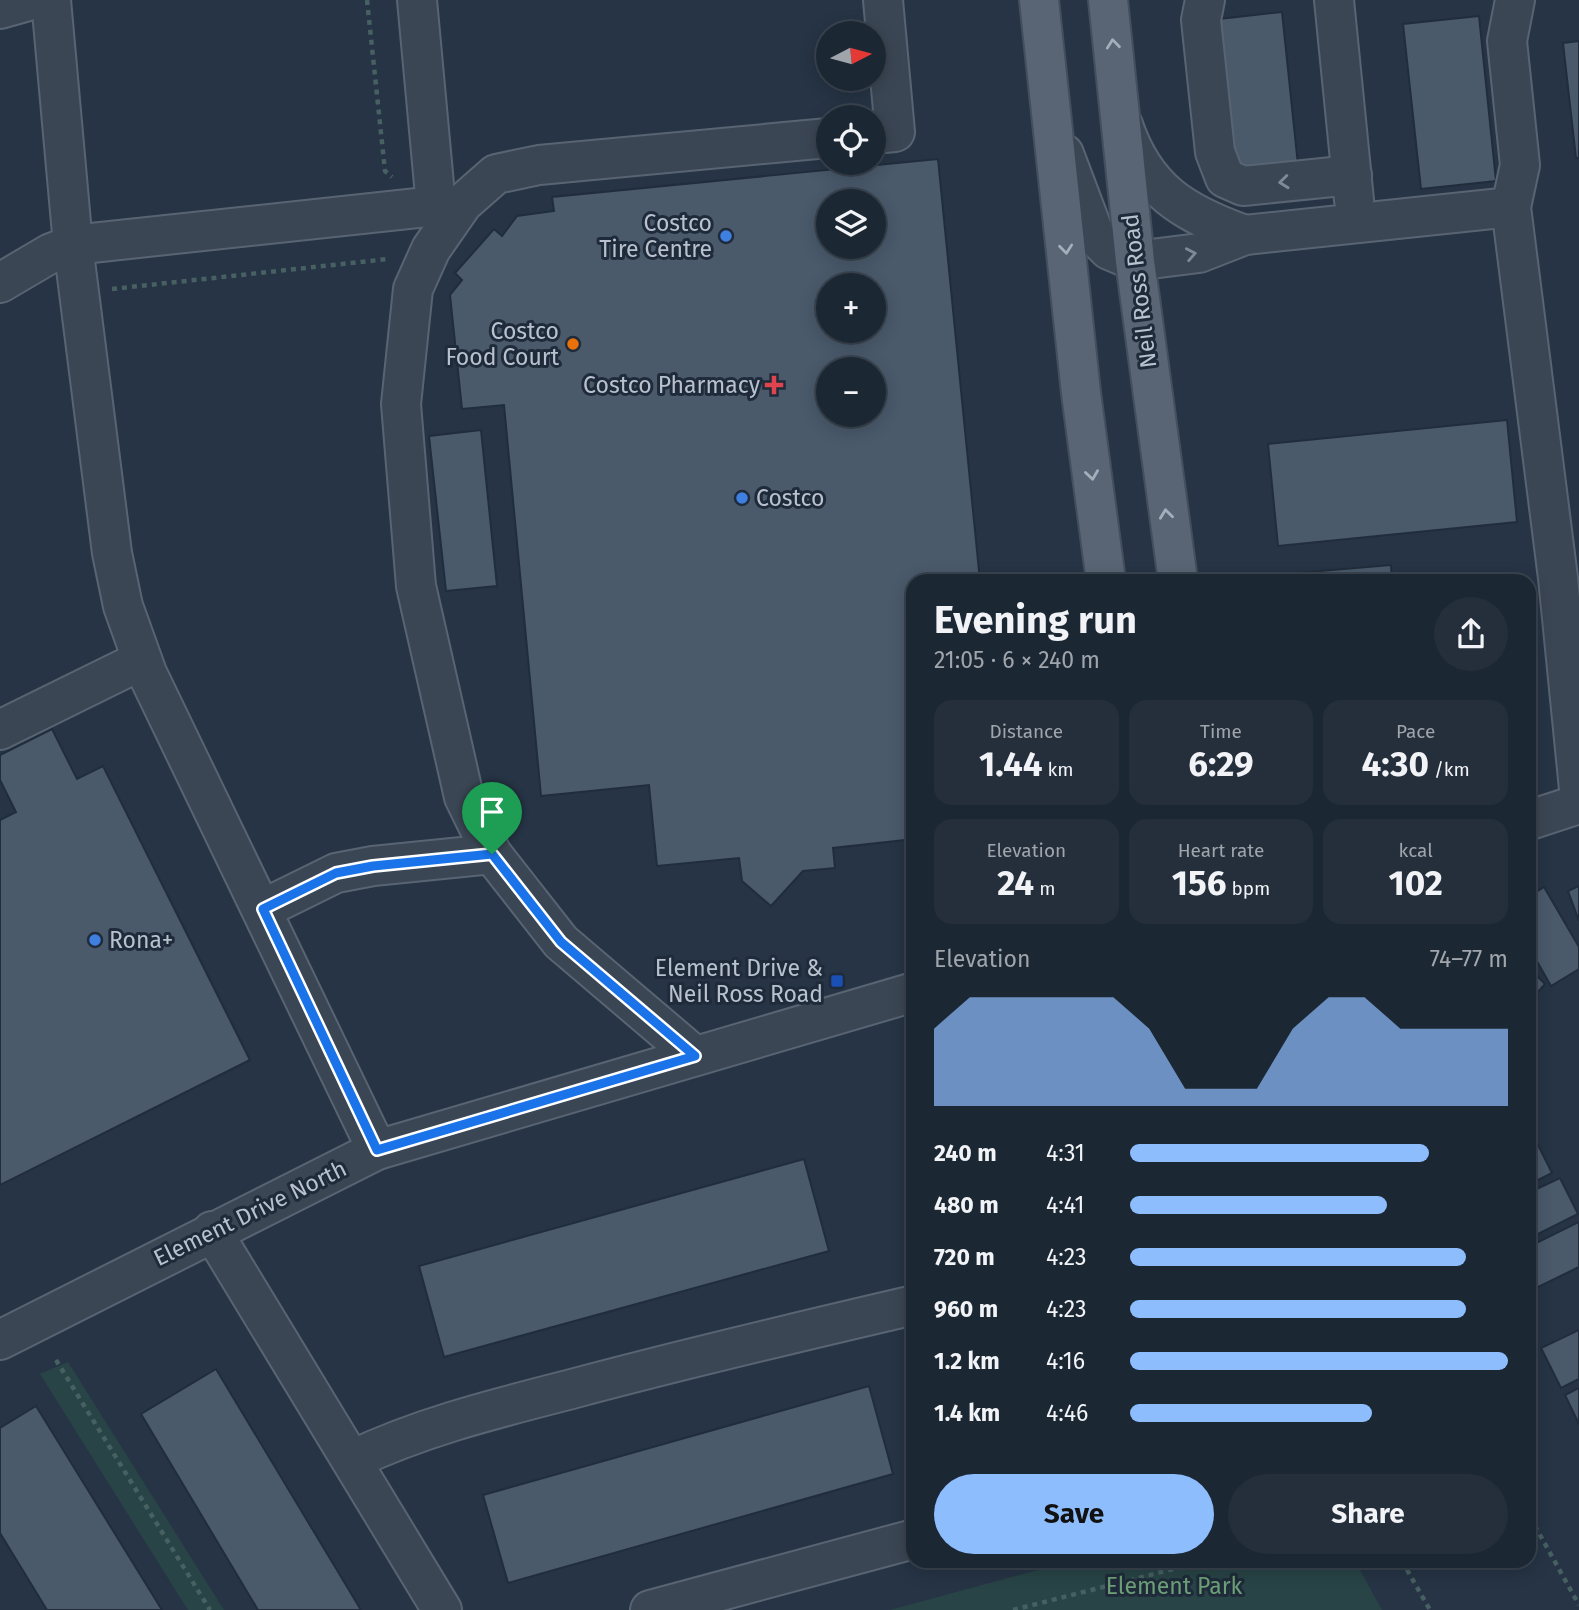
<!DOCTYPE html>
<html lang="en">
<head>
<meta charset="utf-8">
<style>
  body { margin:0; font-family:"Fira Sans",sans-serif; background:#252f3c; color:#f1f3f6; height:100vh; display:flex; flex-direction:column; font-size:26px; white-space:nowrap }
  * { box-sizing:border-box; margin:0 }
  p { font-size:23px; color:#a0a5ac }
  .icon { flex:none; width:38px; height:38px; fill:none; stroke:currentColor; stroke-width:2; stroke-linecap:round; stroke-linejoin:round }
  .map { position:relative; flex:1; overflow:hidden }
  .side { position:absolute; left:906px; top:574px; width:630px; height:994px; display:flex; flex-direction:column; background:#1c2734; border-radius:21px; box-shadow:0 4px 18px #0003,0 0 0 2px #3a444f }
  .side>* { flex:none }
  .needle { width:46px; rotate:84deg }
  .tools { position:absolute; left:816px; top:21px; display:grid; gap:14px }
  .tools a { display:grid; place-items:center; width:70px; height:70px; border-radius:50%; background:#1c2734; box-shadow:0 4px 18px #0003,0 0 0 2px #3a444f; font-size:35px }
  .pin { position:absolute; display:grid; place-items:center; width:60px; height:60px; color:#fff; margin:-72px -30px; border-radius:50% 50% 50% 0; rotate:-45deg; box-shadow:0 0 7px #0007 }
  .pin .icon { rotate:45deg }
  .round { display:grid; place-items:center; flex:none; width:74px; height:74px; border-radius:37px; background:#252f3c }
  .head { display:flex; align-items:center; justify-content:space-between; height:119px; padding:0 28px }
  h1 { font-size:38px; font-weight:700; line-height:52px }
  .figures { display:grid; grid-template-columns:repeat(3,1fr); gap:10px; height:119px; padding:7px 28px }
  .figures div { display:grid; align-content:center; border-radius:18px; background:#252f3c; text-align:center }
  .figures b { font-size:35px; font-weight:700 }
  .figures small { font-size:19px; font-weight:400 }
  .figures p { font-size:19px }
  .chart { height:196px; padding:14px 28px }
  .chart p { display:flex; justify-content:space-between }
  .chart svg { width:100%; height:126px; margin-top:7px; fill:#8ebdfd; opacity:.7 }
  .action { display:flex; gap:14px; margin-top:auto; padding:14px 28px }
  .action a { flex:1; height:80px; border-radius:42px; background:#8ebdfd; color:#111; font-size:28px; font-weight:700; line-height:80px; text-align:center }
  .action a+a { background:#252f3c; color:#f1f3f6 }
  ul { padding:0 28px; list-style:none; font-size:23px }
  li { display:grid; grid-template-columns:112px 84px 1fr; align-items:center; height:52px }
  li i { height:18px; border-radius:9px; background:#8ebdfd }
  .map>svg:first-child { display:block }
</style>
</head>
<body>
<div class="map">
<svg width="1579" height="1610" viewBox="0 0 1579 1610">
  <rect width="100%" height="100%" fill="#263445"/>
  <!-- green -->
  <g fill="#284446">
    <path d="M68,1362L224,1610H188L40,1374Z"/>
    <path d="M1071,1561H1355L1382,1610H890Z"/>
  </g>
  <!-- building -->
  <g fill="#4a5a6b" stroke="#212d3c" stroke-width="2" fill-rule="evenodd">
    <path d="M1282,12L1298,165L1235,172L1219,19Z"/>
    <path d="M1479,16L1496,181L1421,189L1403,24Z"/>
    <path d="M1579,41V158H1576L1563,43Z"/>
    <path d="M938,159L980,581H914V839L833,848L835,868L803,871L771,906L742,881L739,858L657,866L649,785L541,796L504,405L462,409L450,295L462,280L455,273L494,229L502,236L517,216L554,211L552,197ZM828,201H873V247H828ZM828,285H873V331H828ZM828,369H873V415H828Z"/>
    <path d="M1507,420L1517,522L1278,546L1268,444Z"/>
    <path d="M481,430L497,586L446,591L429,436Z"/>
    <path d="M1391,565L1392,581H1298L1297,573Z"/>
    <path d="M52,729L77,779L103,766L250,1060L0,1185V820L16,812L0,780V755Z"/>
    <path d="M1579,886V921L1568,891Z"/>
    <path d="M1544,887L1579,947V969L1551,986L1530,949V896Z"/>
    <path d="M1530,969L1545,984L1530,1001Z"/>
    <path d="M1535,1139L1552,1173L1530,1184V1142Z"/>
    <path d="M804,1159L829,1251L444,1357L419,1266Z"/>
    <path d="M1560,1178L1578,1214L1530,1238V1192Z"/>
    <path d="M1579,1222V1267L1530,1291V1246Z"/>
    <path d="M1579,1330V1379L1561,1388L1541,1348Z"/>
    <path d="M216,1369L361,1610H258L141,1414Z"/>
    <path d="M869,1386L893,1474L508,1583L483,1495Z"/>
    <path d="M1579,1388V1424L1565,1395Z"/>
    <path d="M36,1406L162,1610H47L0,1533V1428Z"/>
  </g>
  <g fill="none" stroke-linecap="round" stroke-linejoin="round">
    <!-- minor casing -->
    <g stroke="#596472" stroke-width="42">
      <g id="minor">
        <path d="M51,0L73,245L112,553L123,606L147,673L377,1150"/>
        <path d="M417,0L436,206"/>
        <path d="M1205,0L1201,20L1215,152L1225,178L1243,186L1352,175"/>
        <path d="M1334,0L1354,200"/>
        <path d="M1515,0L1507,41L1520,165L1511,207L1558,578L1579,789"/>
        <path d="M0,9L32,0"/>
        <path d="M1123,125C1145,190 1183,213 1245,235"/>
        <path d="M873,134L895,132L883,0"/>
        <path d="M1064,154L1095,236L1109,250L1135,261L1199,253L1245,235L1511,207"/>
        <path d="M0,283L51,253L73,245L436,206L454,213"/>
        <path d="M0,730L142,660"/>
        <path d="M1530,820L1579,804"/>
        <path d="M263,909L336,873L373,866L492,854"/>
        <path d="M695,1056L561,942L492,854L464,797L416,586L401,404L413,289L431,249L463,203L496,174L539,165L828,138"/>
        <path d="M212,1231L442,1610"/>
        <path d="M0,1340L377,1150L914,992"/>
        <path d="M352,1460C421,1427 494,1409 568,1390C683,1359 798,1332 914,1305"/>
        <path d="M650,1610L914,1539"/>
      </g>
    </g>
    <!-- major casing -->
    <g stroke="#444f5e" stroke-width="42">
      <g id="major">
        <path d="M1039,0L1081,393L1106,581"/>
        <path d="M1108,0L1135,261L1178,581"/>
      </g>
    </g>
    <!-- path -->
    <g stroke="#476062" stroke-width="4.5" stroke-dasharray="5 5" stroke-linecap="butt">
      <path d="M367,0L385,171L392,177"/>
      <path d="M112,289L388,259"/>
      <path d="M56,1360L210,1610"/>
      <path d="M1530,1517L1579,1605"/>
      <path d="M1402,1561L1430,1610"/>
      <path d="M1013,1610L1205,1561"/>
    </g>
    <!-- minor -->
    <use href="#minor" stroke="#3b4654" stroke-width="38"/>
    <!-- major -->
    <use href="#major" stroke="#596574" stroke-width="38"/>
  </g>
  <!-- one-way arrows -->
  <defs><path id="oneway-chevron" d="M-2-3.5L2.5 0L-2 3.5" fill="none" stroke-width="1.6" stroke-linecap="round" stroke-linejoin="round" transform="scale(1.75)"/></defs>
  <g stroke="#a5afbc">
    <use href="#oneway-chevron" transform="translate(1113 44) rotate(-96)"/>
    <use href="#oneway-chevron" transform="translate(1066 249) rotate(84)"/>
    <use href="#oneway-chevron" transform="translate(1092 475) rotate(82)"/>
    <use href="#oneway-chevron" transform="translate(1166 514) rotate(-97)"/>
  </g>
  <g stroke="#808a97">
    <use href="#oneway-chevron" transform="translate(1284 182) rotate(174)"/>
    <use href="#oneway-chevron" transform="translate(1191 254) rotate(-11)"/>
  </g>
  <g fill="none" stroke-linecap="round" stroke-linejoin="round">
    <!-- route casing -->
    <g stroke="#fff" stroke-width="14">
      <path id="route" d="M492,854L561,942L695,1056L377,1150L263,909L336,873L373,866Z"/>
    </g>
    <!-- route -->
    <use href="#route" stroke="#1a73e8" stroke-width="9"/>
  </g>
  <!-- markers -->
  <g fill="#3f7fe0" stroke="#1f2b3a" stroke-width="2.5">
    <circle cx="726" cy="236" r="7"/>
    <circle cx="742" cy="498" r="7"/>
    <circle cx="95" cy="940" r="7"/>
  </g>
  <circle fill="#e8710a" stroke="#1f2b3a" stroke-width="2.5" cx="573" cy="344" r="7"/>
  <path fill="#e0444e" stroke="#1f2b3a" stroke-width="2.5" d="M770.5 374.5h7v7h7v7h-7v7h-7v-7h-7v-7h7z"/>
  <rect fill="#1a4fb4" stroke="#1f2b3a" stroke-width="2.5" x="830" y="974" width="14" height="14" rx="3.5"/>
  <g text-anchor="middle" stroke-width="6" stroke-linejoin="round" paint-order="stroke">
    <!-- poi labels -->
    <g font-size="23" fill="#b8c1ce" stroke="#1f2b3a" text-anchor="end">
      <text x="712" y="231">Costco<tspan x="712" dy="26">Tire Centre</tspan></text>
      <text x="559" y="339">Costco<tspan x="559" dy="26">Food Court</tspan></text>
      <text x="760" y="393">Costco Pharmacy</text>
      <text x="756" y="506" text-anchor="start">Costco</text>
      <text x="109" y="948" text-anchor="start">Rona+</text>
      <text x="823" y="976">Element Drive &amp;<tspan x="823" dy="26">Neil Ross Road</tspan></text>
    </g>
    <!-- street labels -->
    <g font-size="23" fill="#b8c1ce" stroke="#1f2b3a">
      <text transform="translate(1139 291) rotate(-97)" y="8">Neil Ross Road</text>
      <text transform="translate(250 1213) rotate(-26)" y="8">Element Drive North</text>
    </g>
    <!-- park labels -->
    <g font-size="23" fill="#6ea078" stroke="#1f2b3a">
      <text x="1174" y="1594">Element Park</text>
    </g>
  </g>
</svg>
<div class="tools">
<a><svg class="needle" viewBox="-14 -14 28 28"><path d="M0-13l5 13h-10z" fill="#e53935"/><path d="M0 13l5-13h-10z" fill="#a0a5ac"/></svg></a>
<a><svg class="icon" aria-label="locate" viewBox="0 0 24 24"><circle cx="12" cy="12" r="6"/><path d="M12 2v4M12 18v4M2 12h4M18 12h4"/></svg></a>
<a><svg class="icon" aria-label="layers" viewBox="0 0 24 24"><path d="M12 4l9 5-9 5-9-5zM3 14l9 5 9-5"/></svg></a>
<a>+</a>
<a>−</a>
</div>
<div class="pin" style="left:492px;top:854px;background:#1e9e55"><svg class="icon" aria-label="arrive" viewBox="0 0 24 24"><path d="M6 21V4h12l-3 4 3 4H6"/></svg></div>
<section class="side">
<div class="head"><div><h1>Evening run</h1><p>21:05 · 6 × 240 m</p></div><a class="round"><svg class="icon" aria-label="share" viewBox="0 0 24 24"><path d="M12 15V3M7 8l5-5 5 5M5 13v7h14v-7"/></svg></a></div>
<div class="figures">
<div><p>Distance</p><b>1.44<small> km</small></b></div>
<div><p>Time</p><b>6:29</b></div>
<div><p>Pace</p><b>4:30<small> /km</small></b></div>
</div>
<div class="figures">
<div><p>Elevation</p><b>24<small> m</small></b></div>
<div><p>Heart rate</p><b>156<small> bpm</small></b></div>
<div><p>kcal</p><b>102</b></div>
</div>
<div class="chart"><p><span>Elevation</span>74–77 m</p>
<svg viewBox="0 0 160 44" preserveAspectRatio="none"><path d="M0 44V17L10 6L20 6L30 6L40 6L50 6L60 17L70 38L80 38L90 38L100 17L110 6L120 6L130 17L140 17L150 17L160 17V44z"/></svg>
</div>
<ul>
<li><b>240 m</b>4:31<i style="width:79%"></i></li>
<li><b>480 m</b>4:41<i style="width:68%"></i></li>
<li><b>720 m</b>4:23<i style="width:89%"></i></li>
<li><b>960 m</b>4:23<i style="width:89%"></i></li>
<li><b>1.2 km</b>4:16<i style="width:100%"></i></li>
<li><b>1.4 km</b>4:46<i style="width:64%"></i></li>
</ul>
<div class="action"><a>Save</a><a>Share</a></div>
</section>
</div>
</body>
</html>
